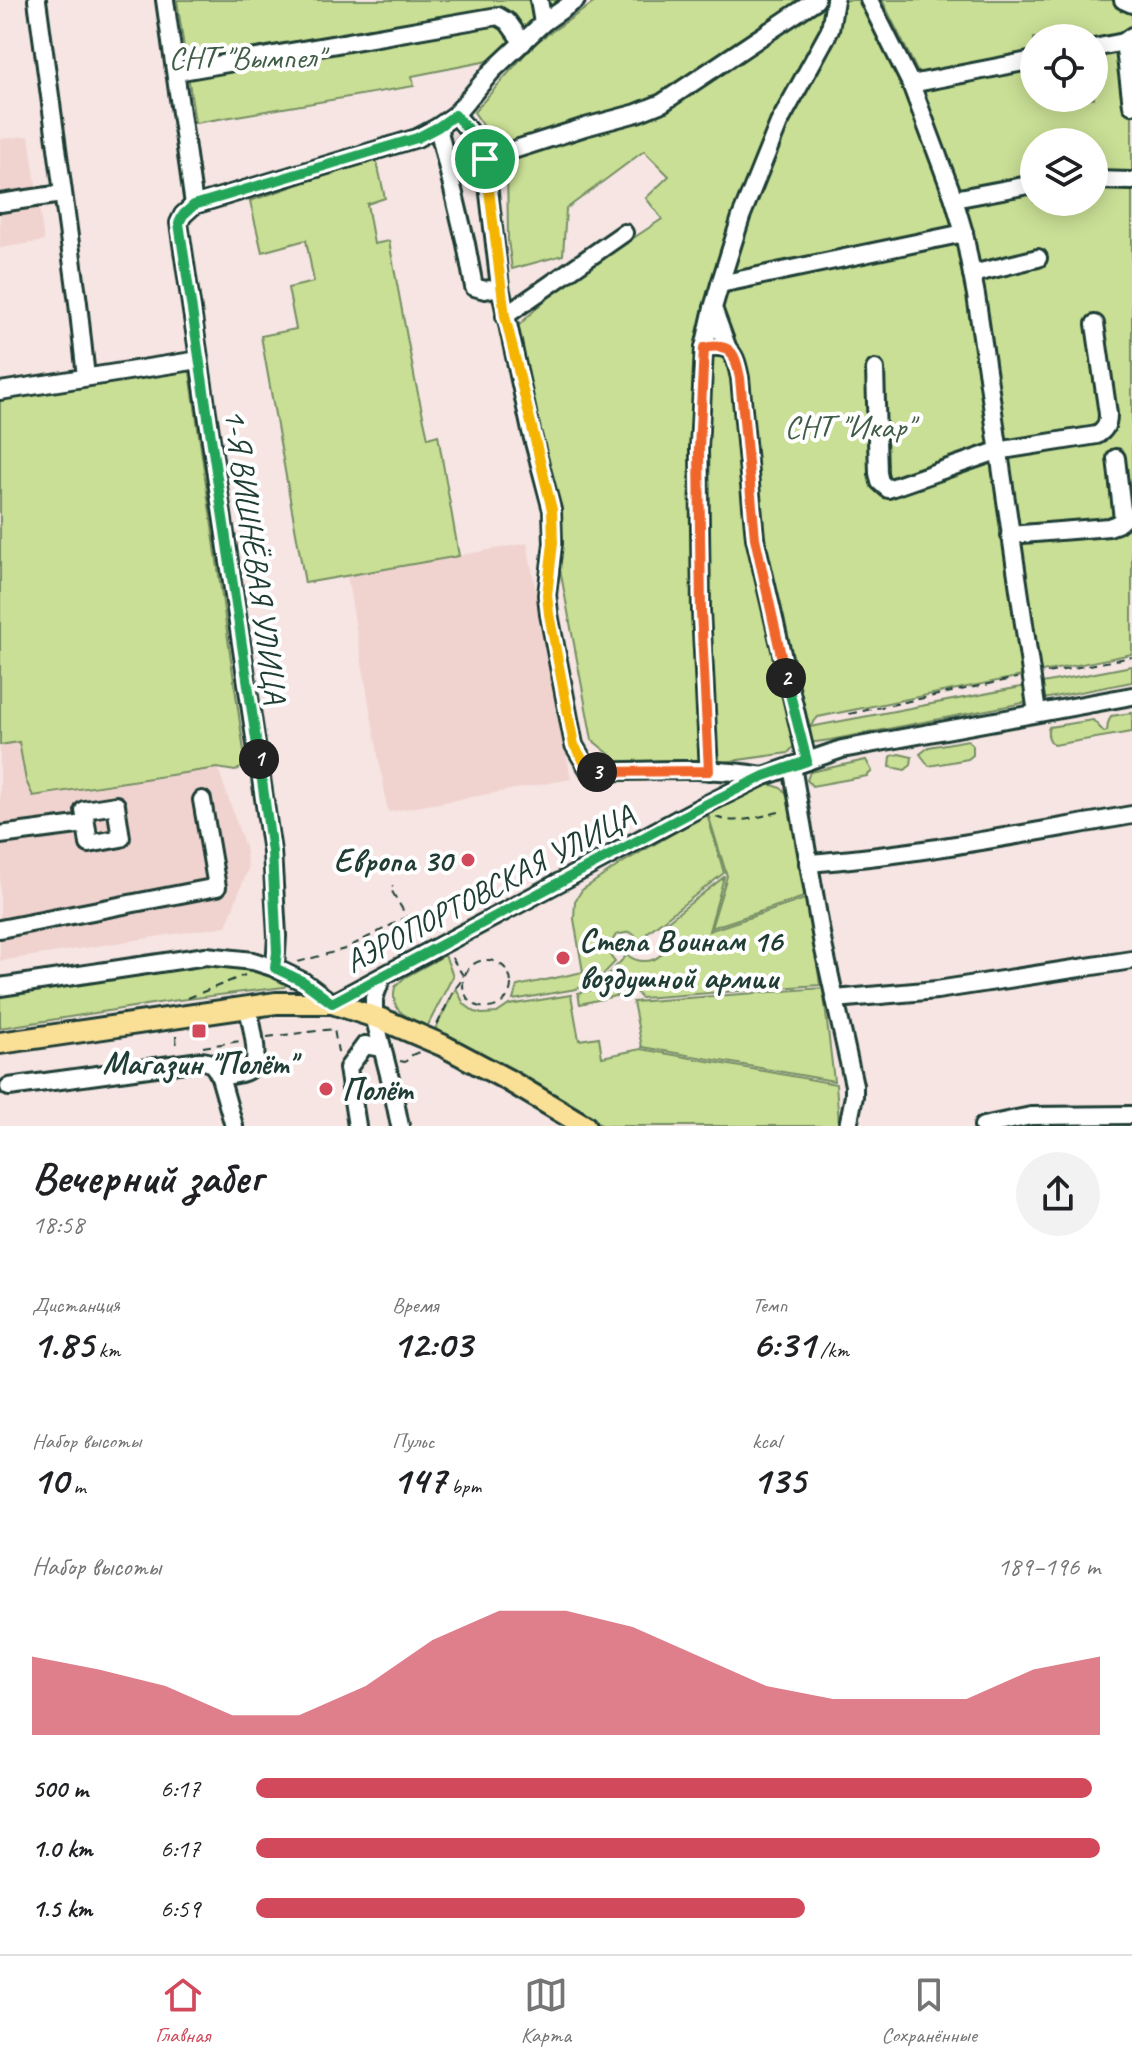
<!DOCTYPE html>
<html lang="ru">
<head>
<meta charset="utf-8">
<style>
  body { margin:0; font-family:Caveat,sans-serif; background:#f2f2f2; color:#202124; height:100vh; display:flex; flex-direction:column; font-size:30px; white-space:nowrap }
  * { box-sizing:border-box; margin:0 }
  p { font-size:26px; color:#757577 }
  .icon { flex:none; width:44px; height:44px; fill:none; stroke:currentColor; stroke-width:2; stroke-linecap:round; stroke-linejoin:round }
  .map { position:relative; height:1126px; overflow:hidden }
  .panel { display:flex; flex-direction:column; background:#fff; flex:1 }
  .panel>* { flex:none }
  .fabs { position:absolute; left:1020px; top:24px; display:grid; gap:16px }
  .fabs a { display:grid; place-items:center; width:88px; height:88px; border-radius:50%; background:#fff; box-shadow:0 4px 20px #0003; font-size:40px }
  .pin { position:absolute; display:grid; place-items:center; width:68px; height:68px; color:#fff; margin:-34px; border:4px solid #fff; border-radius:50%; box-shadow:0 2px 8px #0007 }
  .km { position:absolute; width:40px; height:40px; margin:-20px; border-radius:50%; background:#222; color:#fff; font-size:22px; line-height:40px; text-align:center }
  .round { display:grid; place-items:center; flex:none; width:84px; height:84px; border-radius:42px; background:#f2f2f2 }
  .head { display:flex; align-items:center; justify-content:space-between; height:136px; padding:0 32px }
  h1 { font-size:44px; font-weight:700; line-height:60px }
  .figures { display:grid; grid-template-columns:repeat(3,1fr); gap:12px; height:136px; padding:8px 32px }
  .figures div { display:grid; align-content:center }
  .figures b { font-size:40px; font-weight:700 }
  .figures small { font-size:22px; font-weight:400 }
  .figures p { font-size:22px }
  .chart { height:224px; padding:16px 32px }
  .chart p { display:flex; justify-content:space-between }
  .chart svg { width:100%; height:144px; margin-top:8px; fill:#d1495b; opacity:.7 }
  ul { padding:0 32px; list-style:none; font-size:26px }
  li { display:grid; grid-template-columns:128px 96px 1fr; align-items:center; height:60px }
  li i { height:20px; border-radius:10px; background:#d1495b }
  .tabs { display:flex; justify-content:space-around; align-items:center; height:112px; border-top:2px solid #e0e0e0; background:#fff; font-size:22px; color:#757577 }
  .tabs a { display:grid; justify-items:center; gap:4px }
  .tabs .selected { color:#d1495b }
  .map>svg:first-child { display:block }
</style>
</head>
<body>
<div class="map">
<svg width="1132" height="1126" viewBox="0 0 1132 1126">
  <rect width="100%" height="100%" fill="#f6e5e3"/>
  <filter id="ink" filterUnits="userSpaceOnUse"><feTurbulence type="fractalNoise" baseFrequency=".0125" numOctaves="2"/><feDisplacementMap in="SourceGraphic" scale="16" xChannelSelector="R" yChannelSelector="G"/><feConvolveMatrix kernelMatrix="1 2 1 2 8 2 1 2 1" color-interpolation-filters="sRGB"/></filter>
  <g filter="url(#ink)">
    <!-- built -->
    <g fill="#f0d3cf">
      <path d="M29,136L44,241L0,248V139Z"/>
      <path d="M527,543L571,779L388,812L347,576Z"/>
      <path d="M19,742L26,781L33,796L218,768L245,847L248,869L226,926L0,961V745Z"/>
    </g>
    <!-- green -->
    <g fill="#c9df95" stroke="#748e64" stroke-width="2" fill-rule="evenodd">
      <path d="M177,0H567L493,60L412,76L414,86L195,123Z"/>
      <path d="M598,0H866L910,89L1034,64V98H1094V52L1132,44V654L818,717L810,727L1132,666V682L830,740L795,745L788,753L710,764L623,765L592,740L515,329L554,291L662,219L646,198L669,176L644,151L566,209L563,255L512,269L508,240L507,161L474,112L535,43ZM1034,142H1094V202H1034Z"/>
      <path d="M882,0H1132V32L1094,43V38H1034V56L921,79Z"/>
      <path d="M376,158L385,198L367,204L374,244L389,241L415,380L428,438L438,435L459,556L305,583L261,336L296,329L288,288L314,282L306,240L262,252L250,201Z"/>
      <path d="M189,365L245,758L242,767L235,771L217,768L33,796L26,781L19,742L0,745V396Z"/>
      <path d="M1132,713V732L1054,745C1049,741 1046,734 1049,727L1093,720L1104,732L1107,731L1108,723L1111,716Z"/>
      <path d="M968,740L973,746V755L968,759L929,766L920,754L929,747Z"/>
      <path d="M899,754L912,757L911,765L905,770L890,767L891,756Z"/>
      <path d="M866,760L872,771L867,776L812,786L807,780L810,772Z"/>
      <path d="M765,785C779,784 785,790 793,801L807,896L711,928L727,876L708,814Z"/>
      <path d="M707,814L724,873L648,932L641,940L630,932L616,935L609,946L611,957L615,962L596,982L576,989L513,1000L517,986L583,972L574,919L575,901L582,890L622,863Z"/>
      <path d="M724,877L709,931L808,898L820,985L641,998L625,978L600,983L627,955C651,972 677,951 665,923Z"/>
      <path d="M445,955L453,976L427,1027C408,1017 389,1013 395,987L405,977Z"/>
      <path d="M214,960L234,962L288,979L290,982L284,987L171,1001L0,1028V993Z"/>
      <path d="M622,983L628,993L580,1004L578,993Z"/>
      <path d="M456,988L464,1004L475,1012L482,1014L497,1013L509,1005L571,995L579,1040L599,1037L602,1057L641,1049L836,1084L839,1123L838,1126H603L433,1033Z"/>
      <path d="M823,988L834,1081L642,1047L633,1002Z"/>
    </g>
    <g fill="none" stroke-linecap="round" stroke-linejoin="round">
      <!-- minor casing -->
      <g stroke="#1f3d34" stroke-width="22">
        <g id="minor">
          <path d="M37,0L78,303L86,377"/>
          <path d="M165,0L194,205"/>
          <path d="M539,0L543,23"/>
          <path d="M869,0L911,84L954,199L964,233L976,295L1037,713"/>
          <path d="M1123,0L1132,4"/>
          <path d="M1132,36L1124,42L1132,105"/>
          <path d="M1094,48L1124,42"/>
          <path d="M176,72L498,16L508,22L523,43"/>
          <path d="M911,84L1034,60"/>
          <path d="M455,115C467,128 480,141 485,159L585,127L637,113L662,103L816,0"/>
          <path d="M438,127L466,244L474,287L485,290L500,287L531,431L552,510L553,543L547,595L549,614L574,745L590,772C648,771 707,766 764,776"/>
          <path d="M485,159L500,287"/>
          <path d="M1094,180L1132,181"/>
          <path d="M954,199L1034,184"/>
          <path d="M0,203L62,194"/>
          <path d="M972,274L1038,258"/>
          <path d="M720,284L964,233"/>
          <path d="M505,316L624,233"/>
          <path d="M704,348C732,343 735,354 740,378L755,538L807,761"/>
          <path d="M728,349L713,308L720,284L741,217L779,123L830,30L835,0"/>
          <path d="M875,369L878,473L880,482L888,489L997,451L1097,435C1105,430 1108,425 1108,414L1095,324"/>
          <path d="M0,391L199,360"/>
          <path d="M1010,535L1109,527L1117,524L1123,519L1116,458"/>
          <path d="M792,766L823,945L854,1085V1096L848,1126"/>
          <path d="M709,771L701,611L699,449L704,348L713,308"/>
          <path d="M116,805L121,838L89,844L84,810Z"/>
          <path d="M0,835L85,824"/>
          <path d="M808,863C917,855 1025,833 1132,815"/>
          <path d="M0,929L217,887L202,800"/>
          <path d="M275,968L277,936L272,852L179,223L183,215L194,205L417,138L438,127L455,115L492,71L543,23L576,0"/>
          <path d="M382,977L374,998V1016L391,1082L400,1126"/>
          <path d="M0,987L206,956L253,961L275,968L304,982L332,1003L703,806L764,776L842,749L1132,696"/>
          <path d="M835,999L937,990L1132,960"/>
          <path d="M9,1087L200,1061C212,1061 215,1066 220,1077"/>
          <path d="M234,1126L220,1077C229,1075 246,1074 252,1067C261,1056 250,1021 248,1007"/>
          <path d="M357,1126L348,1068L365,1045L382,1048"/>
          <path d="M983,1126L1031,1116L1132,1115"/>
        </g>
      </g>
      <!-- major casing -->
      <g stroke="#1f3d34" stroke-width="26">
        <path id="major" d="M0,1043L276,1003H332L381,1019L442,1045L508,1080L585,1126"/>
      </g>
      <!-- path -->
      <g stroke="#1f3d34" stroke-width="2" stroke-dasharray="8 6" stroke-linecap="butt">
        <path d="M1047,673L1132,657"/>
        <path d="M849,714L1017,678"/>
        <path d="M716,817C737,826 763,815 784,811"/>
        <circle cx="487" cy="984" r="24"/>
        <path d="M298,962L345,949L407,917L390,888L393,886"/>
        <path d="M188,998L245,975"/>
        <path d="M437,1025L453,992L464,977L450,955"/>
        <path d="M176,1036L177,1049"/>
        <path d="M267,1037L334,1029L339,1058"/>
        <path d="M203,1047L240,1041"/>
        <path d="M400,1061L405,1062L412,1055L419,1052"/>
      </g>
      <!-- minor -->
      <use href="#minor" stroke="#fff" stroke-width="16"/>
      <!-- major -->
      <use href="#major" stroke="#fadf96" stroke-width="20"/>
    </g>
  </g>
  <g fill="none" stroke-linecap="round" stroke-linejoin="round" filter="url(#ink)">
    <!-- split-1 casing -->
    <g stroke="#fff" stroke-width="16">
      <path id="split-1" d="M259,759L179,223L183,215L194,205L417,138L438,127L455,115C467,128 480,141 485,159"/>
    </g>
    <!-- split-2 casing -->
    <g stroke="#fff" stroke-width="16">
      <path id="split-2" d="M259,759L272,852L277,952L275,968L304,982L332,1003L703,806L764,776L807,761L786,678"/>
    </g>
    <!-- split-3 casing -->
    <g stroke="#fff" stroke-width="16">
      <path id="split-3" d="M597,772L709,771L701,611L699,449L704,348C732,342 735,354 740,378L755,538L786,678"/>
    </g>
    <!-- split-4 casing -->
    <g stroke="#fff" stroke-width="16">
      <path id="split-4" d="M485,159L505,316L552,510L553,543L547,595L549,614L574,745L590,772H597"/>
    </g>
    <!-- split-1 -->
    <use href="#split-1" stroke="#22a559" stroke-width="10"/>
    <!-- split-2 -->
    <use href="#split-2" stroke="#22a559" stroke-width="10"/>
    <!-- split-3 -->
    <use href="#split-3" stroke="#f0652b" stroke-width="10"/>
    <!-- split-4 -->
    <use href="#split-4" stroke="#f5b400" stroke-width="10"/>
  </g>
  <!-- markers -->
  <g fill="#d1495b" stroke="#fff" stroke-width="3">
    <circle cx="468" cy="860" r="8"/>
    <circle cx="563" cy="958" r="8"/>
    <rect x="191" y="1023" width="16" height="16" rx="4"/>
    <circle cx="326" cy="1089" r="8"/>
  </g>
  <g text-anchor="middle" stroke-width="8" stroke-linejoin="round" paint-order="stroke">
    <!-- park labels -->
    <g font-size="32" fill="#415d47" stroke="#fff">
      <text x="246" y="68">СНТ "Вымпел"</text>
      <text x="849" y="437">СНТ "Икар"</text>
    </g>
    <!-- street labels -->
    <g font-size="32" fill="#1f3d34" stroke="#fff">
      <text transform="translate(256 556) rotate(82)" y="11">1-Я ВИШНЁВАЯ УЛИЦА</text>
      <text transform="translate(489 888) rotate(-28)" y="11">АЭРОПОРТОВСКАЯ УЛИЦА</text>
    </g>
    <!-- poi labels -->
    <g font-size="32" font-weight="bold" fill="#1f3d34" stroke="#fff" text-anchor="start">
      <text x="452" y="871" text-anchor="end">Европа 30</text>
      <text x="579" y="951">Стела Воинам 16<tspan x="579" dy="37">воздушной армии</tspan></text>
      <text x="199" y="1074" text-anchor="middle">Магазин "Полёт"</text>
      <text x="342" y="1100">Полёт</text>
    </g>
  </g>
</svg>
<div class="fabs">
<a><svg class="icon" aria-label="locate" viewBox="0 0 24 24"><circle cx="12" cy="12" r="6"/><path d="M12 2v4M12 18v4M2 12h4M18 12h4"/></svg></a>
<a><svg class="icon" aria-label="layers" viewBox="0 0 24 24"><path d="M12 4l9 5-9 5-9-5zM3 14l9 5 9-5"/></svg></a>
</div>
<div class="pin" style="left:485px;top:159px;background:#1e9e55"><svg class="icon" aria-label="arrive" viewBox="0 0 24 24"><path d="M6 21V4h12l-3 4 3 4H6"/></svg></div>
<b class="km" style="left:259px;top:759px">1</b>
<b class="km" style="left:786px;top:678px">2</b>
<b class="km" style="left:597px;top:772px">3</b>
</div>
<section class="panel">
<div class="head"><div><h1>Вечерний забег</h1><p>18:58</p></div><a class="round"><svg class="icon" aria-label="share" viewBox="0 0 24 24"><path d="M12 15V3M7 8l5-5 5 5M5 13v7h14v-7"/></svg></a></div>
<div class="figures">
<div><p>Дистанция</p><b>1.85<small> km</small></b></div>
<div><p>Время</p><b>12:03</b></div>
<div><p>Темп</p><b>6:31<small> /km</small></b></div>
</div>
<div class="figures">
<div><p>Набор высоты</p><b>10<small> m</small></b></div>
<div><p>Пульс</p><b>147<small> bpm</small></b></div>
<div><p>kcal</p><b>135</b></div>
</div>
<div class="chart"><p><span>Набор высоты</span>189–196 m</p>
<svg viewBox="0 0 160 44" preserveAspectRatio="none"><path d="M0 44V20L10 24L20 29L30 38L40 38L50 29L60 15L70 6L80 6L90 11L100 20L110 29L120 33L130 33L140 33L150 24L160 20V44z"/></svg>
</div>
<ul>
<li><b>500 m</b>6:17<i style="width:99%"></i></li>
<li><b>1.0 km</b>6:17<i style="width:100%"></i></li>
<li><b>1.5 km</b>6:59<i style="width:65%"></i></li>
</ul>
</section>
<nav class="tabs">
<a class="selected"><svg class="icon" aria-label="home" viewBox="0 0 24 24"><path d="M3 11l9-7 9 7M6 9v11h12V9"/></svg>Главная</a>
<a><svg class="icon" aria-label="map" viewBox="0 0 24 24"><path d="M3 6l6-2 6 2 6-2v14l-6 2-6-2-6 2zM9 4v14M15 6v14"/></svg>Карта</a>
<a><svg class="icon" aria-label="saved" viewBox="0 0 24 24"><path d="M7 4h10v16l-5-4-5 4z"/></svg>Сохранённые</a>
</nav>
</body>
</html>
